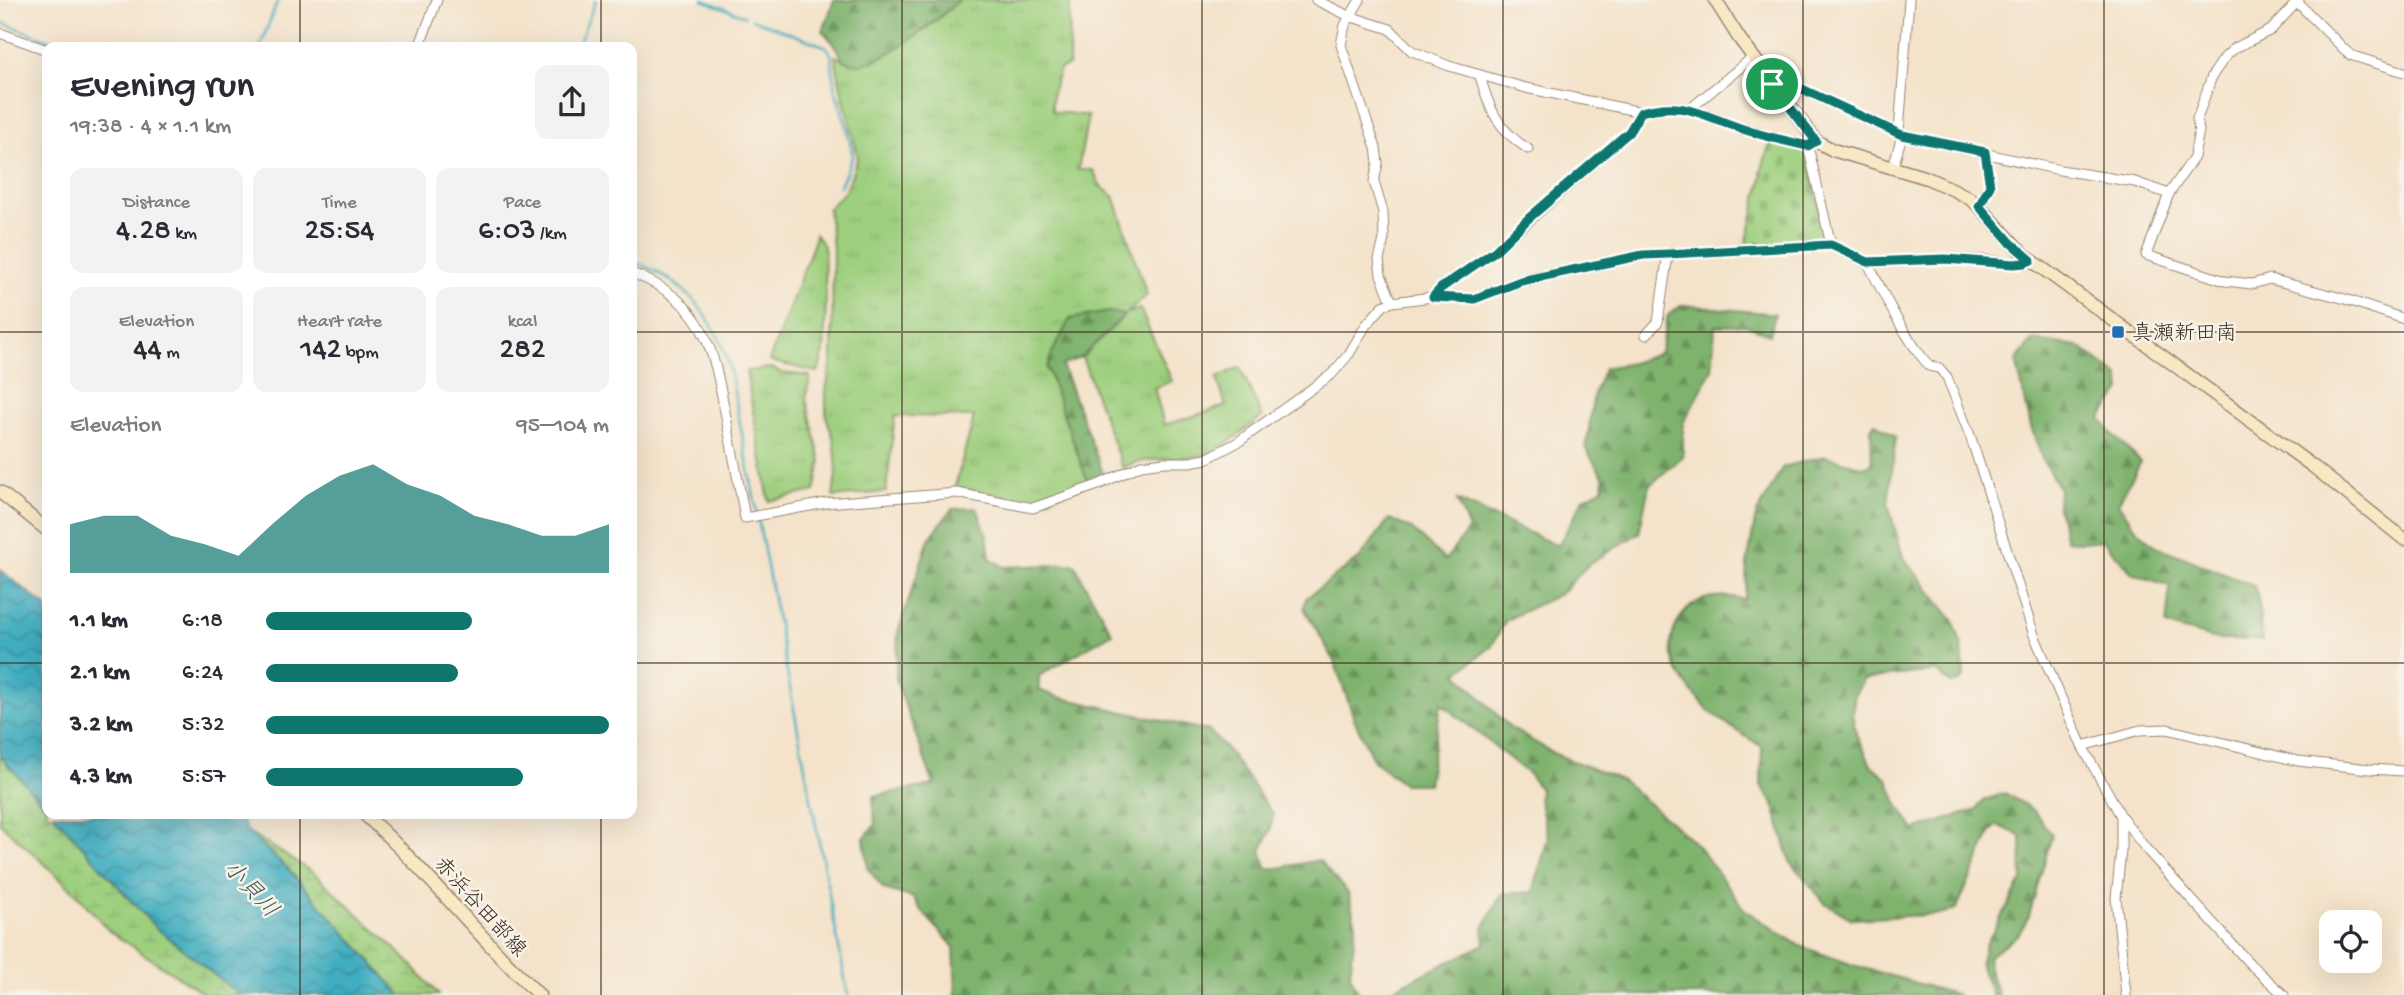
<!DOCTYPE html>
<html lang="en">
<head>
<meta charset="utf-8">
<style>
  body { margin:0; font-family:"Gochi Hand","Klee One",sans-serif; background:#f2f2f3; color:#2b2b33; height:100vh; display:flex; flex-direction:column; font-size:26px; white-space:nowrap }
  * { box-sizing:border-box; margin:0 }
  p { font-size:23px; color:#7c7c81 }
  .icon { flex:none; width:38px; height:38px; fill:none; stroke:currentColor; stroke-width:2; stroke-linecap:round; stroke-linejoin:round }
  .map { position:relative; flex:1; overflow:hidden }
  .panel { position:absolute; left:42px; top:42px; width:595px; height:777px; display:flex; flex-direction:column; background:#fff; border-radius:14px; box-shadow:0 7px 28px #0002 }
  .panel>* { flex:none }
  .fabs { position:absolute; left:2319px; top:910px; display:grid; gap:14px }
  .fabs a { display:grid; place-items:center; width:63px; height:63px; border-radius:14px; background:#fff; box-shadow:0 7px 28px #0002; font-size:35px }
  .pin { position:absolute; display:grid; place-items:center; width:60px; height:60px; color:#fff; margin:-30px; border:4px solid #fff; border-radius:50%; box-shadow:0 2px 7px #0007 }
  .round { display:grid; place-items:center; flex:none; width:74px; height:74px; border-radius:14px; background:#f2f2f3 }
  .headline { display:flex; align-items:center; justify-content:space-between; height:119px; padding:0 28px }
  h1 { font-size:38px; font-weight:600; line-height:52px }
  .stats { display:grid; grid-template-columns:repeat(3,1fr); gap:10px; height:119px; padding:7px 28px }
  .stats div { display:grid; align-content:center; border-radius:14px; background:#f2f2f3; text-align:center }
  .stats b { font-size:30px; font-weight:600 }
  .stats small { font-size:19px; font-weight:400 }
  .stats p { font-size:19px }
  .chart { height:196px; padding:14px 28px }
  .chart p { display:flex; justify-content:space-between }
  .chart svg { width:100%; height:126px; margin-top:7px; fill:#0f766e; opacity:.7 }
  ul { padding:0 28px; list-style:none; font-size:23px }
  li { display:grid; grid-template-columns:112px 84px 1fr; align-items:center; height:52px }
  li i { height:18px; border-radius:9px; background:#0f766e }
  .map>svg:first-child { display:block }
</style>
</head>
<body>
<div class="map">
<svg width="2404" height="995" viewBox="0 0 2404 995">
  <defs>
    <pattern id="grass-tufts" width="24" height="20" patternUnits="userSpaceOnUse" patternTransform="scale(1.75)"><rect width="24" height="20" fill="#9ecf7e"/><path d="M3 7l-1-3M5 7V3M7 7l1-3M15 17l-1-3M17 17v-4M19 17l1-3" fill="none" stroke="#89b26c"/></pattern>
    <pattern id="forest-firs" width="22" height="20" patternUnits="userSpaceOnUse" patternTransform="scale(1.75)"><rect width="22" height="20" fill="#7eb26d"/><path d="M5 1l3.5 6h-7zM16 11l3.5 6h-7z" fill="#689159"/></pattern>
    <pattern id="wetland-marsh" width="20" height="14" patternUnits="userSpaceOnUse" patternTransform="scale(1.75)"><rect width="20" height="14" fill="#9ecf7e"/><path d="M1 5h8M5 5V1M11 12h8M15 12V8" fill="none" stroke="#89b26c"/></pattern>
    <pattern id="cemetery-stones" width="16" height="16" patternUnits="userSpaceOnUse" patternTransform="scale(1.75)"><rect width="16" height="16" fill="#9ecf7e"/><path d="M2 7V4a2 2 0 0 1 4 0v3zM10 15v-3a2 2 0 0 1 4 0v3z" fill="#89b26c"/></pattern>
    <pattern id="water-waves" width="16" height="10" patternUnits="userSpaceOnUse" patternTransform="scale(1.75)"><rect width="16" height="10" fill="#41adc0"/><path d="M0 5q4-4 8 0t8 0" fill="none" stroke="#388d9b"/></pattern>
  </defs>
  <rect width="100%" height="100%" fill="#f7f3e8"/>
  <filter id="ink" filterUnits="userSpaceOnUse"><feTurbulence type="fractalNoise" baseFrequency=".0143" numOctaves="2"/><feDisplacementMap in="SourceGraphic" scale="14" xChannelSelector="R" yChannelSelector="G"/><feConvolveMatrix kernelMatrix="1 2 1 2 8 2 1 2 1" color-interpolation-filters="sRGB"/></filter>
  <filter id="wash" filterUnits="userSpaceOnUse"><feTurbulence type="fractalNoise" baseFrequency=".00686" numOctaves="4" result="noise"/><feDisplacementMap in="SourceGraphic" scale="28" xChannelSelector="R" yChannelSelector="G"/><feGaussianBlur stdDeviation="1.57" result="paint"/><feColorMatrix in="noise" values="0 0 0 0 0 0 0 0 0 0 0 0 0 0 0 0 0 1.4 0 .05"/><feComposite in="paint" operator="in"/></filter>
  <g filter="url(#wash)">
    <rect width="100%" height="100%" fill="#f4e3ca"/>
    <!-- grass -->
    <g fill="url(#grass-tufts)" stroke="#6c7c4e" stroke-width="2">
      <path d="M959,0H1070L1069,65L1060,69L1052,93V111L1088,116L1078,170H1093L1100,186L1114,196L1147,295L1127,313L1140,309L1172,381L1154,388L1164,425L1226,406L1217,378L1240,367L1262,417C1243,430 1220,453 1197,456C1169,460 1148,457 1122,467L1082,357L1125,315L1109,312L1070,319L1047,368L1088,483L1036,503L955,487L974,417L895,416L886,492L833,497L837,467L834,440L826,416V390L832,360L833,248L828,209L846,190L858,157L841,88L835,56L843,60L922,32Z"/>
      <path d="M815,234L824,246L826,307L824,351L818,372L769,361L813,245Z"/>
      <path d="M771,368L782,373L810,376L806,399L821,461L815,491L769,501L746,371Z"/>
    </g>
    <!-- forest -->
    <g fill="url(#forest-firs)" stroke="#5c6e46" stroke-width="2">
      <path d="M834,0H959C940,18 885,63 859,64C854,64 848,62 843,60L835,45L823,31Z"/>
      <path d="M1682,305L1775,314L1770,334L1745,325L1715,326L1712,370L1683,423V456L1649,486L1639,533L1588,565L1560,594L1506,620L1491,647L1457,673L1509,727L1555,754L1622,780L1698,846L1745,910L1800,946L1856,966L1958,995H1510L1509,993L1505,995H1381L1485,944L1483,928L1502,894L1533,892L1548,837L1539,798L1540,790L1530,775L1441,703L1428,784H1404L1374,761L1355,721L1334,660L1304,608L1306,598L1360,558L1389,519L1412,529L1445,560L1469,529L1457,500L1558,546L1584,498L1603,488L1604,478L1586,449L1594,393L1604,368L1632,363L1660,353L1668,315Z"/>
      <path d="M1109,312L1125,315L1082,357L1062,365L1104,476L1088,483L1047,368L1052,353L1070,319Z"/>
      <path d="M2033,340L2078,346L2119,376L2121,390L2101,418L2110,432L2141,462L2118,503L2137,530L2156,546L2254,586L2258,598L2262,640H2220L2166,625L2170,586L2133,574L2103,540L2081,542L2066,541L2058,508L2059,488L2043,461L2031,427L2016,360Z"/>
      <path d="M1875,423L1896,437L1888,504L1903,557L1953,620L1962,646L1964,675L1960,682L1951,683L1935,671L1864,679L1855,694L1852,714L1856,734L1871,765L1888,779L1897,803L1914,830L1976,810L1984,800L2005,793L2033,810L2052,835L2029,916L2018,935L1988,957L1989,969L1998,995H1990L1992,994L1980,965L1985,946L2022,880L2021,836L1998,825L1991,831L1957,908L1944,914L1852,919L1825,903L1790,861L1773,803L1761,785L1762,747C1745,735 1712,717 1701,702C1692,692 1681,679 1676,667C1663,639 1679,606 1708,598C1721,595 1733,597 1745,599L1747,564L1756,515L1783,467L1825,456L1863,467L1872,464L1871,428Z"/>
      <path d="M977,508L987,535L990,558L1004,567L1075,564C1085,588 1100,610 1112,633L1039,676V690L1058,697L1209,731L1226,748L1273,814L1270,832L1261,850L1266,867L1273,869L1319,860L1348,893L1356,924L1350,975L1360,995H956L954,947L919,908L914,898L884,889L868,869L864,838L875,825L873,796L934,785L896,680L898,632L929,539L952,509Z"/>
    </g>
    <!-- wetland -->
    <g fill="url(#wetland-marsh)" stroke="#6c7c4e" stroke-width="2">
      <path d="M0,756L47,808V814H53L154,926L239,995H206L109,931L75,892L0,823Z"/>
      <path d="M246,830L315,874L408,961L439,995H401L288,869Z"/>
    </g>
    <!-- cemetery -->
    <path fill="url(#cemetery-stones)" stroke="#6c7c4e" stroke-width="2" d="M1771,140L1802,147L1807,153L1826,241L1822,243L1746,245L1763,173L1761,172Z"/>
    <!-- water -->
    <g fill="url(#water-waves)" stroke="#3e6c6f" stroke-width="2">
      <path d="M0,570L47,607V808L0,756Z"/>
      <path d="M53,814H240L246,830L288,869L401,995H239L154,926Z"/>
    </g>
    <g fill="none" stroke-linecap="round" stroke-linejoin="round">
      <!-- stream -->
      <g stroke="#41adc0" stroke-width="2.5">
        <path d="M703,0L745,16"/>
        <path d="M752,19L827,47L831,54L835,89L847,127L853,156L840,186"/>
        <path d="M0,22L68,47"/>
        <path d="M260,47L278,0"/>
        <path d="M577,47L596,0"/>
        <path d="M632,261C684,280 712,312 729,365L848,995"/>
      </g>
    </g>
  </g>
  <g filter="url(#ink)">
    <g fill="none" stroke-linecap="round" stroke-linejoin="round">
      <!-- street casing -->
      <g stroke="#988674" stroke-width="11">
        <g id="street">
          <path d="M1316,0L1349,16L1390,29L1412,51L1449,66L1526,88L1641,112C1685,99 1700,114 1739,128C1762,136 1785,140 1808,146"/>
          <path d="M1360,0L1345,25L1341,45L1376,148L1378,163L1374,182L1383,212L1384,239L1379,260L1381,275L1392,302"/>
          <path d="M2295,0L2350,55L2404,72"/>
          <path d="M2299,0L2271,30L2235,48L2225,57L2212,76L2197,119L2199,131L2194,157L2169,194L2146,255L2225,281L2252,284L2270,279L2345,299L2404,319"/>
          <path d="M0,33L47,50"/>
          <path d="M419,47L437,0"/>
          <path d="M1480,76C1489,109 1498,130 1528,149"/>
          <path d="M1771,84L1785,82L1902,135L2060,170L2135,182L2169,194"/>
          <path d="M1691,108L1753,57"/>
          <path d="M1899,131L1909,0"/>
          <path d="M1812,143L1808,146L1831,245"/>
          <path d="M1893,168L1902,135"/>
          <path d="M1979,206L1990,186L1985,152"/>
          <path d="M1868,263C1886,299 1903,335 1929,366L1939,368L1947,377L1971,438L2034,635L2082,746L2121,816L2146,849L2250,964L2284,995"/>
          <path d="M632,273C705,302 713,347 726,417C732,450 739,484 745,518L826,503L957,493L1033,508L1098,485L1141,465L1164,462H1190L1206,459L1238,442L1332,374L1349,354L1366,325L1383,306L1392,302L1433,297L1474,299L1521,281L1643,255L1831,245L1868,263L1945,259L1986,260L2014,264L2024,263L2031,259"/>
          <path d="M1433,297L1441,288L1495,251L1629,132L1641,112"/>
          <path d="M1646,335L1658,322L1668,254"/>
          <path d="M2082,746L2140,730L2167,729L2298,761L2369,769L2404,771"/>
          <path d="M2121,816V850L2116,898L2126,995"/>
        </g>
      </g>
      <!-- secondary casing -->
      <g stroke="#988674" stroke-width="15">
        <g id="secondary">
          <path d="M1715,0L1739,38L1816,141L1833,150L1927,178L1954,190L1969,198L1979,206L2023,254L2315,468L2404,539"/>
          <path d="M0,492L47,530"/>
          <path d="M364,814C427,870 478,937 539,995"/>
        </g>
      </g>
      <!-- street -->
      <use href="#street" stroke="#fff" stroke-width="9"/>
      <!-- secondary -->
      <use href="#secondary" stroke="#f8e8c3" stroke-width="12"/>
    </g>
  </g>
  <g fill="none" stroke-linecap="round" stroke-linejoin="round" filter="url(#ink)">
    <!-- route casing -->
    <g stroke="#fff" stroke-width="14">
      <path id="route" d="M1780,82L1800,88L1902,135L1985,152L1990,186L1979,206L2011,243L2031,260L2024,263L2014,264L1945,259L1868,262L1831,245L1668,254L1643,255L1521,281L1474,299L1433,297L1441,288L1495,251L1529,218L1629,132L1641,112C1683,100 1702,115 1740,128C1762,136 1785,141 1808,146L1816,141L1772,84Z"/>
    </g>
    <!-- route -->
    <use href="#route" stroke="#0f766e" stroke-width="9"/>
  </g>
  <!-- grid -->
  <path fill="none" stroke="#3b2a1e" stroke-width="2" stroke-opacity="0.55" d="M300,0V47M601,0V47M902,0V995M1202,0V995M1503,0V995M1803,0V995M2104,0V995M0,332H47M632,332H2404M0,663H47M632,663H2404M300,814V995M601,814V995"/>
  <!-- markers -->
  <rect fill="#1f6fb2" stroke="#f7f3e8" stroke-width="2.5" x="2111" y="325" width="14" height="14" rx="3.5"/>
  <g text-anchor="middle" stroke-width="5" stroke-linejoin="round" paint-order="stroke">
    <!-- poi labels -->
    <g font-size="21" fill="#3b2a1e" stroke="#f7f3e8" text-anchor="start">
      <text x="2132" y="339">真瀬新田南</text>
    </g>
    <!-- street labels -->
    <g font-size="21" fill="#3b2a1e" stroke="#f7f3e8">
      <text transform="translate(481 906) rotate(48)" y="7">赤浜谷田部線</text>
    </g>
    <!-- water labels -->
    <g font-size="23" font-style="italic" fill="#3d5857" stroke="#f7f3e8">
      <text transform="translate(252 888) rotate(47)" y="8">小貝川</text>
    </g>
  </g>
</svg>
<div class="fabs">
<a><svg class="icon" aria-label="locate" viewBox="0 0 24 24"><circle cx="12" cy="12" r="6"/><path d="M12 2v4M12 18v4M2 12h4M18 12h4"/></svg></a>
</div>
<div class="pin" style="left:1772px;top:84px;background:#1e9e55"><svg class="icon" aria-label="arrive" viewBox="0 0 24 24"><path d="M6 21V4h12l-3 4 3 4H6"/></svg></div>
<section class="panel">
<div class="headline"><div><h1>Evening run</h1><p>19:38 · 4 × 1.1 km</p></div><a class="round"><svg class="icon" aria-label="share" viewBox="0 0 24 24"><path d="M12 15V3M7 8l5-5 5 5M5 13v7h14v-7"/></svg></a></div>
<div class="stats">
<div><p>Distance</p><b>4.28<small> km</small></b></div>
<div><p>Time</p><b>25:54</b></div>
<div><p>Pace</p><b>6:03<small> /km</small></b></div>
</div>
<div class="stats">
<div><p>Elevation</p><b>44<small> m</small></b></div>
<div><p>Heart rate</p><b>142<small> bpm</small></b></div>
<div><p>kcal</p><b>282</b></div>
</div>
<div class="chart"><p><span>Elevation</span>95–104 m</p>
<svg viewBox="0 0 160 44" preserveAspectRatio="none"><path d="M0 44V27L10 24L20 24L30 31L40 34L50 38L60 27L70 17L80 10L90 6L100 13L110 17L120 24L130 27L140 31L150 31L160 27V44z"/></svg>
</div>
<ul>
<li><b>1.1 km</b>6:18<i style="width:60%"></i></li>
<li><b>2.1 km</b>6:24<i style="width:56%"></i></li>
<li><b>3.2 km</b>5:32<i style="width:100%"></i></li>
<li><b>4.3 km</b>5:57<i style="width:75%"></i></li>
</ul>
</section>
</div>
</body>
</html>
